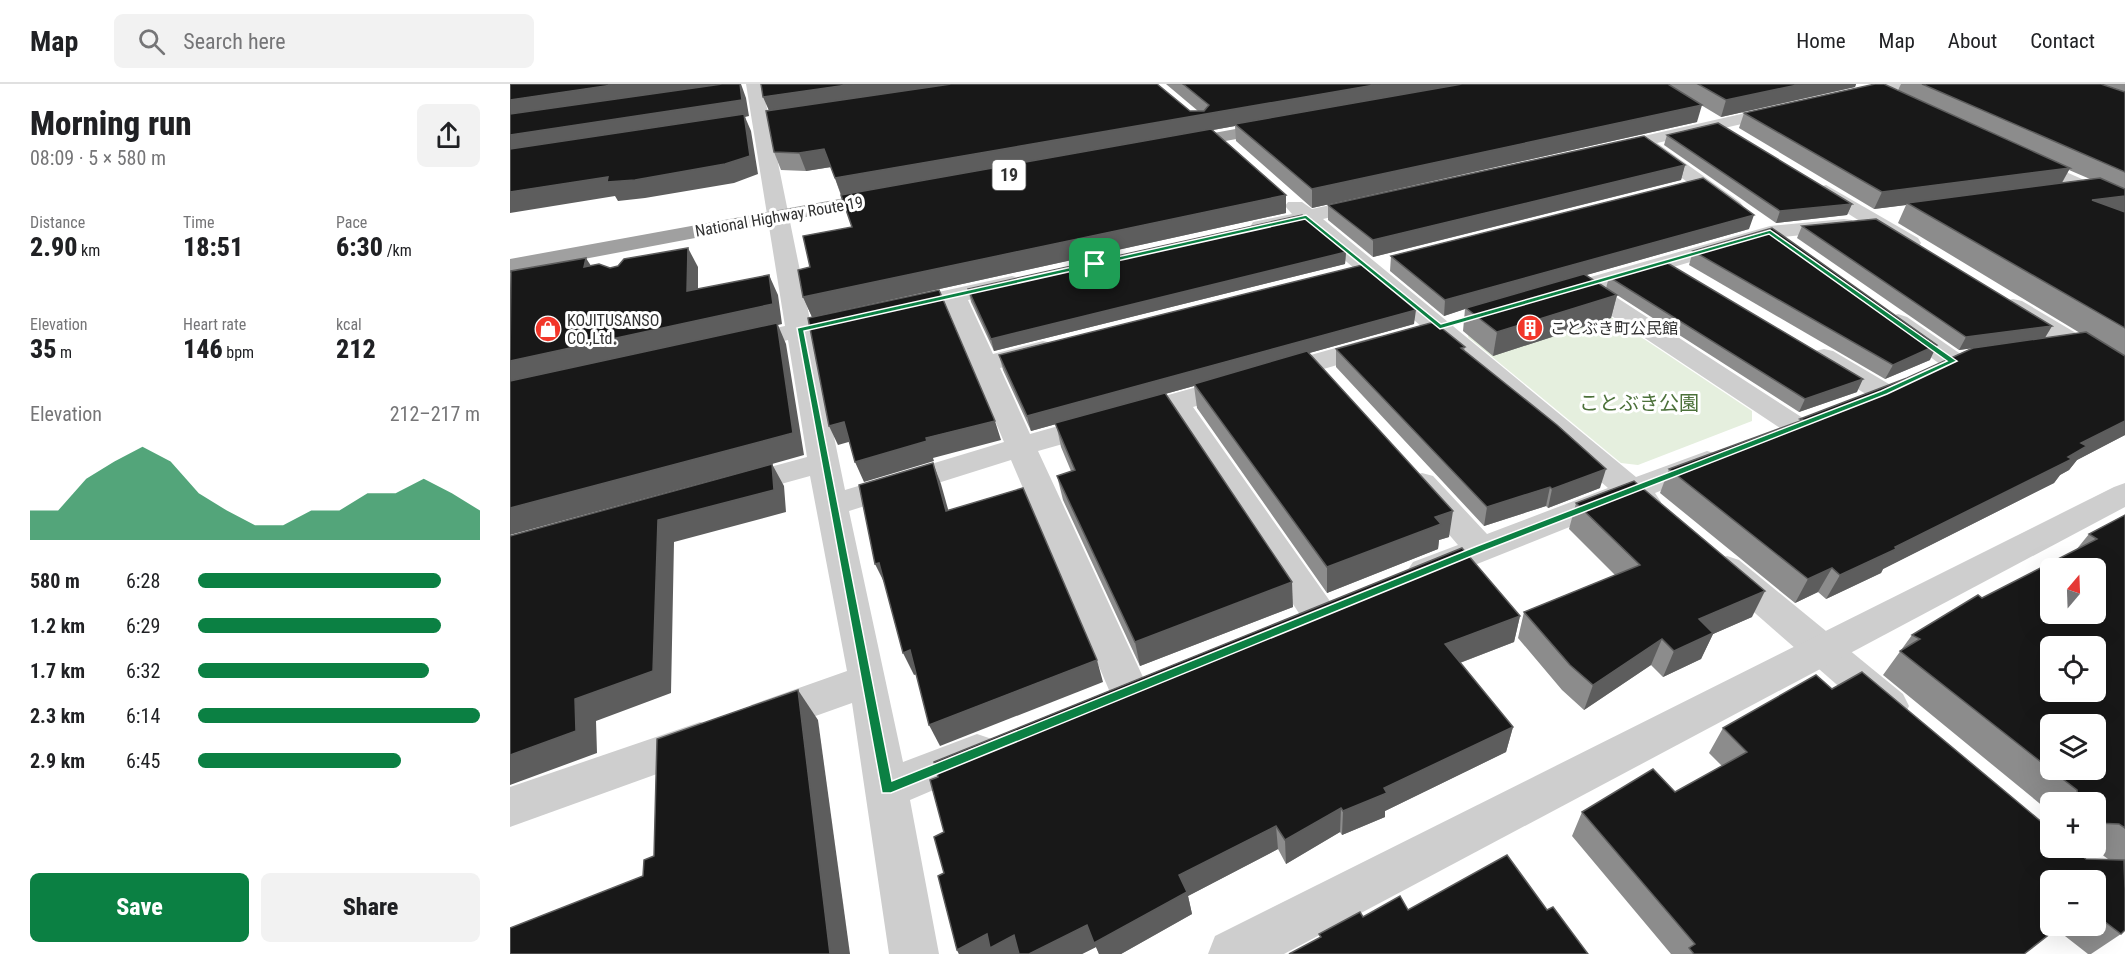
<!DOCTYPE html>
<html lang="en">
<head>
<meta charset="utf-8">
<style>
  body { margin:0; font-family:"Roboto Condensed","Noto Sans JP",sans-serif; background:#f2f2f2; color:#202124; height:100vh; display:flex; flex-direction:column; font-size:22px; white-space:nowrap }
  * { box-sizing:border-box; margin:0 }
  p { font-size:20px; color:#757577 }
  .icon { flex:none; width:33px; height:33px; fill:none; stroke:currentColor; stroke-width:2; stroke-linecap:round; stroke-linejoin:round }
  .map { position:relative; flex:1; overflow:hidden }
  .panel { display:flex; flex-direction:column; background:#fff; width:510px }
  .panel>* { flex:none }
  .needle { width:39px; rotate:19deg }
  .controls { position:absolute; left:1530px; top:474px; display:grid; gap:12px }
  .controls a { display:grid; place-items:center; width:66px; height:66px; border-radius:9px; background:#fff; box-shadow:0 6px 24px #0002; font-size:30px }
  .pin { position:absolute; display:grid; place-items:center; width:51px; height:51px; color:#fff; margin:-26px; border-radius:12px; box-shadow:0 3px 9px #0006 }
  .round { display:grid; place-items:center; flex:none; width:63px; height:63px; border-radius:9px; background:#f2f2f2 }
  .summary { display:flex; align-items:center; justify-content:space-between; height:102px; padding:0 30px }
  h1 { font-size:33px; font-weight:800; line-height:45px }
  .stats { display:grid; grid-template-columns:repeat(3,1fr); gap:9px; height:102px; padding:6px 30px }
  .stats div { display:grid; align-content:center }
  .stats b { font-size:26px; font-weight:800 }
  .stats small { font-size:16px; font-weight:400 }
  .stats p { font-size:16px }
  .chart { height:168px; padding:12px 30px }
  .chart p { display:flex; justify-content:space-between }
  .chart svg { width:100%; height:108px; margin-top:6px; fill:#0b8043; opacity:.7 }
  .primary-button { display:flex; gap:12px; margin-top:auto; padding:12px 30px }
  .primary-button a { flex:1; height:69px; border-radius:9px; background:#0b8043; color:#fff; font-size:24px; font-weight:800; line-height:69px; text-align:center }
  .primary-button a+a { background:#f2f2f2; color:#202124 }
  ul { padding:0 30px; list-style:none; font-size:20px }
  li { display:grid; grid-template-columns:96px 72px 1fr; align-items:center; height:45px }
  li i { height:15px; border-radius:8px; background:#0b8043 }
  header { display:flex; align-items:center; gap:36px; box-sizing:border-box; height:84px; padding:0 30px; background:#fff; border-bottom:2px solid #e0e0e0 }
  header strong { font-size:28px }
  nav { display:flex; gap:33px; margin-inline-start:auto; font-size:21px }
  .search { width:420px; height:54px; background:#f2f2f2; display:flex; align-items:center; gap:15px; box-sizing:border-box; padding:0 21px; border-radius:9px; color:#757577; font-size:22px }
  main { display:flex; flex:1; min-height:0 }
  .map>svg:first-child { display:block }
</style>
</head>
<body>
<header>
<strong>Map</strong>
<div class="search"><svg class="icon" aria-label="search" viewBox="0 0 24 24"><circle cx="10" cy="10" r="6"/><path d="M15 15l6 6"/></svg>Search here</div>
<nav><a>Home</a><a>Map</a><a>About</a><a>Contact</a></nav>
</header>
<main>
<section class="panel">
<div class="summary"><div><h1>Morning run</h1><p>08:09 · 5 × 580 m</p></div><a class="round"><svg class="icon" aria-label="share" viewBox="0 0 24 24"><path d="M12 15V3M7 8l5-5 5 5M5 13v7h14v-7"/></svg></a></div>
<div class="stats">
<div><p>Distance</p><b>2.90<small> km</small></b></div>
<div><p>Time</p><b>18:51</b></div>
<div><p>Pace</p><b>6:30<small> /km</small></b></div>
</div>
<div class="stats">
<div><p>Elevation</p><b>35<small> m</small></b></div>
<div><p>Heart rate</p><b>146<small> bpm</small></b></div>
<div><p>kcal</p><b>212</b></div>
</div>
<div class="chart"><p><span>Elevation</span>212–217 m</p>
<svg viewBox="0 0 160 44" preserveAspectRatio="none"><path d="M0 44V32L10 32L20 19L30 12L40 6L50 12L60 25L70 32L80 38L90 38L100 32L110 32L120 25L130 25L140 19L150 25L160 32V44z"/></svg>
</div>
<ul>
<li><b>580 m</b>6:28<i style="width:86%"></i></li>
<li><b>1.2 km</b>6:29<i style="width:86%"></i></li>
<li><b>1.7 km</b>6:32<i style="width:82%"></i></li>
<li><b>2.3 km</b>6:14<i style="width:100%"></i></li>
<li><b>2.9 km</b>6:45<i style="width:72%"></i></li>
</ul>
<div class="primary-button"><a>Save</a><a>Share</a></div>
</section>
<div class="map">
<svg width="1615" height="870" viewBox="0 0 1615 870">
  <rect width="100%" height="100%" fill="#fff"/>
  <!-- green -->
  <path fill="#e5efde" d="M1077,217L1242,327V337L1128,381L1111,379L958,253L961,244Z"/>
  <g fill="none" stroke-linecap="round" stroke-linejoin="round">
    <!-- minor -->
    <g fill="#cecece" fill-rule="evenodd">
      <path d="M236,0H252L300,236L502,192L510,194L514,199L510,204L458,216L483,270L533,257L542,259L546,265L542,271L490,284L520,350L861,254L870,252L879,254L883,260L879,266L683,323L822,520L827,530L822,540L809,544L796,540L659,330L528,367L639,606L633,618L619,622L605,618L599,606L501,376L339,427L393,678L467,650L482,655L488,668L482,681L400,716L429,870H379L342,619L255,650L241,645L235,633L241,621L337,587L300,392L224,413L213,410L208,403L213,396L297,373L278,256L227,268L218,266L214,260L218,254L275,242ZM436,221L494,358L335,406L303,251Z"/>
      <path d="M1368,0H1399L1397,3L1337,16L1329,11L1331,8Z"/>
      <path d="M1275,20L1281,21L1283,25L1281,29L1147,59L1230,118L1233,122L1230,126H1216L1129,63L1094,71L1085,66L1094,61Z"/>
      <path d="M1316,101L1408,154L1411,159L1408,164H1392L1309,111L1306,107L1309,103Z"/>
      <path d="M862,112L869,114L872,118L869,122L813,135L1126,393L1197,367L1208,370L1212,377L1208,384L1145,409L1151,418L1146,426C1134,429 1127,429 1117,420L927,496L915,500L903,496L897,487L903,478L948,461L901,406L896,399L901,392L912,389L923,392L977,450L1098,404L793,140L751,149L743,148L740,143L743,138L782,130L775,122L778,118H792L802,125Z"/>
      <path d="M1334,135L1342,136L1345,141L1342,146L1262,154L1092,204L1296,336L1301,342L1296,348L1286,351L1276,348L1070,211L1044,218L1035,216L1032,211L1035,206L1260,142Z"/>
      <path d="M1503,215L1512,217L1615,278V298L1605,296L1494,227L1491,222L1494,217Z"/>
      <path d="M1388,230L1397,233L1452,271L1456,277L1452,283L1443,285L1434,283L1379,243L1375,238L1379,233Z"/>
      <path d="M1314,265L1323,267L1384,303L1388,309L1384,315L1374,317L1364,315L1305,279L1301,273L1305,267Z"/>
      <path d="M1217,472L1229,476L1393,610L1399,622L1393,634L1379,639L1365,634L1205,494L1200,485L1205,476Z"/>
      <path d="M190,638L205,643L211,656L205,669L0,743V703Z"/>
    </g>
    <!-- tertiary -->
    <g fill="#cecece" fill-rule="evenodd">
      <path d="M1513,69L1615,114V128L1506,79L1504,75Z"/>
      <path d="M1615,399V423L774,870H698L705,852L1604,403Z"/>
    </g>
    <!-- trunk -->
    <g fill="#a0a0a0" fill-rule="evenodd">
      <path d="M769,37L778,42L775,46L666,66L657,61L666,56Z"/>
      <path d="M379,106L386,108L389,112L386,116L0,189V175Z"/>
    </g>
  </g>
  <!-- wall -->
  <g fill="#8c8c8c" fill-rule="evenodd">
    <path d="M656,0H1346L1345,3L1211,33L1186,18L1187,38L802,124L726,57L725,42L703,46L776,111V129L302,233L293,213L300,183L342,143L321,83L296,87L271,86L264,68L259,27H688Z"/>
    <path d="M1391,0H1615V351L1567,376L1559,386L1550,391L1544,399L1373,485L1371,489L1316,515L1308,508L1285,519L1150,409L1159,385L1289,338L1290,335L1397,294L1462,264L1449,266L1287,154L1292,142L1542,242L1535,254L1570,249L1388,139L1396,121L1364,125L1229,44L1234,29L1388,6ZM1559,86L1580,95L1552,99Z"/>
    <path d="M1157,51L1342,120L1337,131L1266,139L1154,61Z"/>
    <path d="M1175,81L1171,96L863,173L818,136V121Z"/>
    <path d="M1239,145L1076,191L1096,204L1099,193L1347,308L1289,328L1107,211L1101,234L983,272L953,247L955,225L934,232L880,187L881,172Z"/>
    <path d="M1183,167L1420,276L1375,295L1179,181Z"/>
    <path d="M836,168L835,180L484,267L461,218L458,205Z"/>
    <path d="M904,240L799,269L939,453L929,456L928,465L817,509L687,324L684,302L655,310L783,523L630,582L553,416L547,392L561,387L551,363L546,340L521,347L493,286L489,271Z"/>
    <path d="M955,263L954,267L1090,404L1038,424L1036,422L974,442L826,283V265Z"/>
    <path d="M1066,419L1242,533L1203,550L1191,575L1153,593L1141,581L1074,626L1052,606L1008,554L1014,528L1105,491L1059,445Z"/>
    <path d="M1615,431V789L1614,788L1611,850L1581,870H1578L1546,845L1514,870H1161L1062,752L1072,728L1165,708L1212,682L1199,669L1213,644L1322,605L1576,775H1598L1583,764H1586V718H1540V728L1373,591L1402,551L1472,514L1566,466L1579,450ZM1586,796V842H1540Z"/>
    <path d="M952,464L1010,532L1004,558L950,579L1003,643L996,668L875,727V733L832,751L830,748L776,780L768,765L678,812L682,830L611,870H589L586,863L572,870H449L447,866L428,792L434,789L424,753L434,748L420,696L428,693L424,678Z"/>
  </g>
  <!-- shaded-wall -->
  <g fill="#5d5d5d">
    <path d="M109,0H221L0,34V16Z"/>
    <path d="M231,0L236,14L239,32L235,33L241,47L248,90L224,99L135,114L108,117L105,112L0,129V108L98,93L125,96L0,70V51Z"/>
    <path d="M344,0H457L260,29L253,13Z"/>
    <path d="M870,0H959L725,40V42L332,113L325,94Z"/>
    <path d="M1292,0H1346L1345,3L1211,33L1216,16Z"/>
    <path d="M1192,21L1187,38L802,124V105Z"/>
    <path d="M314,65L321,83L296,87L289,69Z"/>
    <path d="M1175,81L1171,96L863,173V156Z"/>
    <path d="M1560,84L1551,100L1397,119L1396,121L1364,125L1372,108Z"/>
    <path d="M776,111V129L302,233L293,213Z"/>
    <path d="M1615,112V128L1582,116Z"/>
    <path d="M1342,120L1337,131L1266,139L1270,127Z"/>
    <path d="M1244,131L1239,145L957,225L956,224L955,225L934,232L935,216Z"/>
    <path d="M178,164L188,183V227L177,207Z"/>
    <path d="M836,168L835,180L484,267L481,255Z"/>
    <path d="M76,174L88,193L74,183Z"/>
    <path d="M259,191L268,211L272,240L268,241L276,260L294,371L262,380L274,402L276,428L164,458L161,609L86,637L87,669L0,701V671L65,615L148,436L262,380L0,451V277Z"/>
    <path d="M1107,211L1101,234L983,272L987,248Z"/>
    <path d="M906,226L904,240L685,301L684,300V302L521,347L517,332Z"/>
    <path d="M1542,242L1534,255L1449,266L1456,253Z"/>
    <path d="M1427,261L1420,276L1375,295L1383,281Z"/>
    <path d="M1353,295L1347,308L1289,328L1295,315Z"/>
    <path d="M485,337L491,356L423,374L424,377L354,398L345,378L416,354Z"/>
    <path d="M1615,337V351L1567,376L1559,386L1550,391L1544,399L1373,485L1371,489L1316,515L1330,491L1385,463L1571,359Z"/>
    <path d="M334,338L342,357L328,361L319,342Z"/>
    <path d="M423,379L431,400L445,450L436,427Z"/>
    <path d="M1096,385L1090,404L1038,424L1042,405Z"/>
    <path d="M1040,403L1036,422L974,442L977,423Z"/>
    <path d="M943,427L939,453L929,456L928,465L817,509V483L925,433Z"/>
    <path d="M369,479L376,502L365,480Z"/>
    <path d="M1322,484L1308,508L1285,519L1298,495Z"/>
    <path d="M782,498L783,523L630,582L625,558Z"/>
    <path d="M1255,507L1242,533L1203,550L1191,575L1153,593L1164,567L1189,535Z"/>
    <path d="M1010,532L1004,558L931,586L935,560Z"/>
    <path d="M1152,555L1141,581L1074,626L1083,601Z"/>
    <path d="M400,566L411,589L404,591L393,569Z"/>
    <path d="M587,576L593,598L430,662L419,641Z"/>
    <path d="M288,606L308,636L340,870H320Z"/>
    <path d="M1003,643L996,668L875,727V733L832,751L833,727L874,704Z"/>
    <path d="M831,724L830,748L776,780L775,756Z"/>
    <path d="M766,742L768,765L678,812L682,830L611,870H589L586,863L572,870H519L669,791Z"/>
    <path d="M477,850L504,851L515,870H449L447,866Z"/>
  </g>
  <!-- building -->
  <g fill="#181818" stroke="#5d5d5d" stroke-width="1.5" fill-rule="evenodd">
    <path d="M0,0H109L0,16Z"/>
    <path d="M212,0H230L232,16L0,51V30Z"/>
    <path d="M251,0H344L253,13Z"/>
    <path d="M441,0H647L680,27H694L699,21L673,0H870L325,94L314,65L289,69L264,68L256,27Z"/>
    <path d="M952,0H1158L1192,21L802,105L725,40Z"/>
    <path d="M1188,0H1292L1216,16Z"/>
    <path d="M1365,0H1374L1560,84L1372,108L1234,29Z"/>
    <path d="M1412,0H1591L1615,8V88Z"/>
    <path d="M234,30L240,72L215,80L125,96L97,98L98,93L0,108V65Z"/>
    <path d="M1208,39L1342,120L1270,127L1157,51Z"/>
    <path d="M701,45L776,111L293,213L288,186L300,183L293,152L342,143L331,111Z"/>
    <path d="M1134,52L1175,81L863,156L818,121Z"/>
    <path d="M1193,94L1244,131L935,216L881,172Z"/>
    <path d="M1590,94L1615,105V112L1582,116L1615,128V244L1397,119Z"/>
    <path d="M792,131L836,168L481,255L458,205Z"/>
    <path d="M1366,135L1542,242L1456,253L1292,142Z"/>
    <path d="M1262,144L1427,261L1383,281L1183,167Z"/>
    <path d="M178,164L177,207L259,191L263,220L0,277L1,187L76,174L74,183L89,180L100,184L108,182L114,175Z"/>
    <path d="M1154,177L1353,295L1295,315L1099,193Z"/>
    <path d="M852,181L906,226L517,332L489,271Z"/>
    <path d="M1074,190L1107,211L987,248L956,224Z"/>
    <path d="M429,206L485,337L416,354L417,357L345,378L334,338L319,342L298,234Z"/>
    <path d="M924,238L955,263L951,264L1047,341L1096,385L1042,405L1040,403L977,423L826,265Z"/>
    <path d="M267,239L283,349L0,424V297Z"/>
    <path d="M1576,248L1615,272V337L1571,359L1577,362L1558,373L1562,375L1385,463L1386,465L1330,491L1322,484L1298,495L1159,385L1293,336L1290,335L1397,294L1463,264Z"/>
    <path d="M797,267L943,427L925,433L931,440L817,483L684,300Z"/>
    <path d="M655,309L782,498L625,558L547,392L565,386L545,339Z"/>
    <path d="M423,379L436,427L513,404L587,576L419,641L400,566L393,569L369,479L365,480L349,401Z"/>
    <path d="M262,380L264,406L148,436L143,587L65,615L66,647L0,671V452Z"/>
    <path d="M1124,397L1255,507L1189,535L1203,549L1164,567L1152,555L1083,601L1060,581L1014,528L1130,481L1066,419Z"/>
    <path d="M1615,431V744L1609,740L1586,739V718H1568L1567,706L1541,686H1586V640H1540V685L1390,567L1410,555L1402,551L1468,511L1472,514L1587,455L1579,450ZM1540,484H1586V530H1540ZM1540,562H1586V608H1540Z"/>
    <path d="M952,464L1010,532L935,560L1003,643L874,704L877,709L833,727L831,724L775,756L766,742L669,791L677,808L584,859L577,841L519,870H509L504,851L480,864L477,850L447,866L428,792L434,789L424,753L434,748L420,696L428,693L424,678Z"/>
    <path d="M1352,588L1540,745V764H1562L1576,775L1614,776L1615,805V846L1611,850L1586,831V796H1540V842H1550L1514,870H1184L1179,864L1185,860L1072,728L1143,685L1165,708L1237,668L1213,644L1306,591L1322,605Z"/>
    <path d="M288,606L320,870H0V844L133,792L134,776L144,772L147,655Z"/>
    <path d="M997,771L1037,826L1043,823L1078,870H779L811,853L809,850L850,828L853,833L890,812L898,826Z"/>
  </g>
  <!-- route -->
  <path fill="#0b8043" stroke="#fff" stroke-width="1.5" fill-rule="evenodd" d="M796,131L931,240L1260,146L1447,277L1377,310L974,467L381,709H372L287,244ZM795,135L930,245L1259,150L1437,277L1371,307L967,462L382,697L294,247Z"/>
  <!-- icons -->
  <defs>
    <g id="building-disc" transform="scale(1.35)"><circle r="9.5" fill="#f23629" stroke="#fff"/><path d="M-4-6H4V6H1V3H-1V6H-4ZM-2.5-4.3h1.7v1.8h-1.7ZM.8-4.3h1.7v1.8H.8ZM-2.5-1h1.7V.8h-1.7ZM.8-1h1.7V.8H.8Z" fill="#fff"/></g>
    <g id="shop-disc" transform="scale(1.35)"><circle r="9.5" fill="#f23629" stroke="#fff"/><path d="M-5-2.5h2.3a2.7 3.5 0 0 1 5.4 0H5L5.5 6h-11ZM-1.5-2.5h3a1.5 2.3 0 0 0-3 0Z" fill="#fff"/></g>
  </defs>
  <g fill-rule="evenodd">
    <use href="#building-disc" x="1020" y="244"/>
    <use href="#shop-disc" x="38" y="245"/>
  </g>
  <g text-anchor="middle" stroke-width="6" stroke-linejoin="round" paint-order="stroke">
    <!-- far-street labels -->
    <g font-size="16" fill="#313131" stroke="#fff">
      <text transform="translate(269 132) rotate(-10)" y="6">National Highway Route 19</text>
    </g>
    <!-- far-poi labels -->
    <g font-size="16" fill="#313131" stroke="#fff" text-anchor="start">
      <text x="57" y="242">KOJITUSANSO<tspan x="57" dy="18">CO.,Ltd.</tspan></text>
      <text x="1040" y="250">ことぶき町公民館</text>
    </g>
    <!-- shield labels -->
    <rect fill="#fff" stroke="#6f6f6f" stroke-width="1.5" x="482.5" y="76" width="33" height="30" rx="4.5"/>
    <g font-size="18" font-weight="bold" fill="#313131">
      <text x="499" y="97">19</text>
    </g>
    <!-- park labels -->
    <g font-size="20" fill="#4c713a" stroke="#fff">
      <text x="1129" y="326">ことぶき公園</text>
    </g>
  </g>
</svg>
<div class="controls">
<a><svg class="needle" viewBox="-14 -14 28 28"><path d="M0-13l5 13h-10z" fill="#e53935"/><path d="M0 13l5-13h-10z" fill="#757577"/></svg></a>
<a><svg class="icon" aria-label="locate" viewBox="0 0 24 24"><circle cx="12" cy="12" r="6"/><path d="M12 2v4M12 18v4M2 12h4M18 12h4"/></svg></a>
<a><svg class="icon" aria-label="layers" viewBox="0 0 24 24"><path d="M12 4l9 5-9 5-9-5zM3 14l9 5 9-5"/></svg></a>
<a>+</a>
<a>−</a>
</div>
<div class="pin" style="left:585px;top:180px;background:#1e9e55"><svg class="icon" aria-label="arrive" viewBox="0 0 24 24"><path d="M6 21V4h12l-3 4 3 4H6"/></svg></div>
</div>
</main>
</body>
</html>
